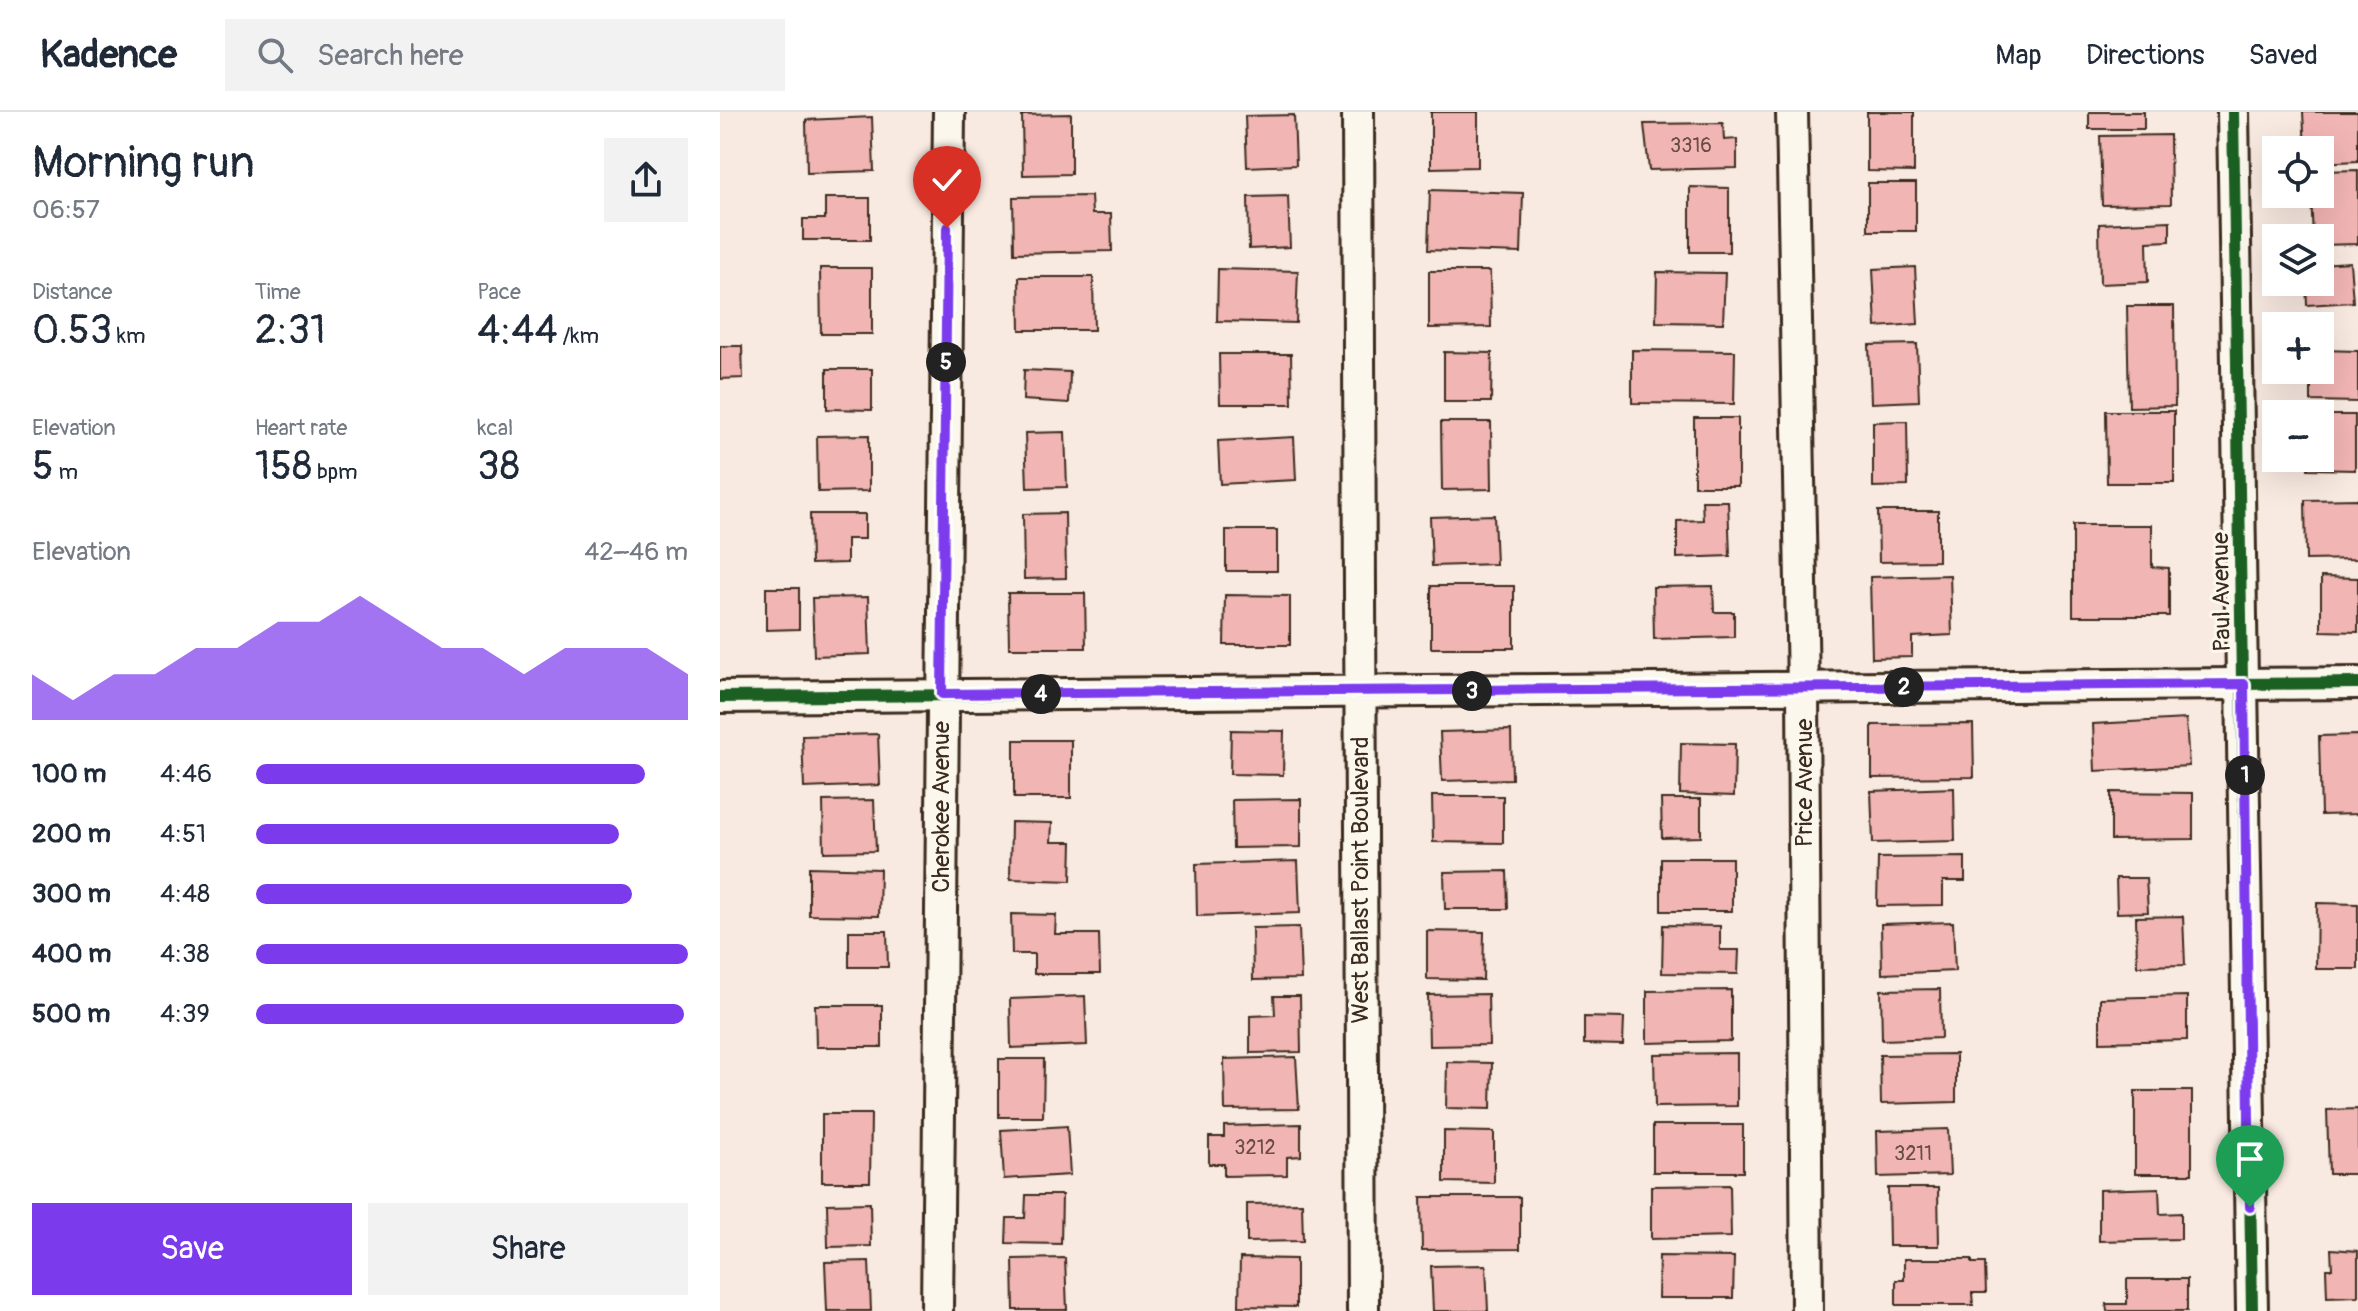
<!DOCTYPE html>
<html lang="en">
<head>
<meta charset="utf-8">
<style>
  body { margin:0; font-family:Pangolin,sans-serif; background:#f2f2f3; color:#1f2937; height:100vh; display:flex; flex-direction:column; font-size:30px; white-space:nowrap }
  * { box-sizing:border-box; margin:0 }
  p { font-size:26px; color:#747a83 }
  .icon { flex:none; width:44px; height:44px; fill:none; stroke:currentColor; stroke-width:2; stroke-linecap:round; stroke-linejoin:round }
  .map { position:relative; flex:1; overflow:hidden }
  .panel { display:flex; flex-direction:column; background:#fff; width:720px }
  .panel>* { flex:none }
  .tools { position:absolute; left:1542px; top:24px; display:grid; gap:16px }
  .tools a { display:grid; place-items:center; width:72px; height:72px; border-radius:0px; background:#fff; box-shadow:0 8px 32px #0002; font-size:40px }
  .pin { position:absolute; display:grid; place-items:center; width:68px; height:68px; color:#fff; margin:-82px -34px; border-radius:50% 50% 50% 0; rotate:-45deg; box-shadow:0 0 8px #0007 }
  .pin .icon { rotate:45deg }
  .km { position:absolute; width:40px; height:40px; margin:-20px; border-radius:50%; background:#222; color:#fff; font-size:22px; line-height:40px; text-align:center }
  .round { display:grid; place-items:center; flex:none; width:84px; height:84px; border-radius:0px; background:#f2f2f3 }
  .summary { display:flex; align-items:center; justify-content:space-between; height:136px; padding:0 32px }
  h1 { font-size:44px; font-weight:600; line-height:60px }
  .figures { display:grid; grid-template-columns:repeat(3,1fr); gap:12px; height:136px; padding:8px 32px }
  .figures div { display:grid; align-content:center }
  .figures b { font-size:40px; font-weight:600 }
  .figures small { font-size:22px; font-weight:400 }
  .figures p { font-size:22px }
  .chart { height:224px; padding:16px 32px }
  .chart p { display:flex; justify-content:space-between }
  .chart svg { width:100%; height:144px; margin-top:8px; fill:#7c3aed; opacity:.7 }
  .primary-button { display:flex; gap:16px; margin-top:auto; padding:16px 32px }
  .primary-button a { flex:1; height:92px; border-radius:0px; background:#7c3aed; color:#fff; font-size:32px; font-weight:600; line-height:92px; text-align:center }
  .primary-button a+a { background:#f2f2f3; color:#1f2937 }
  ul { padding:0 32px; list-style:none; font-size:26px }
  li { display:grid; grid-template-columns:128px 96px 1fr; align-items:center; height:60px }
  li i { height:20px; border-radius:10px; background:#7c3aed }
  header { display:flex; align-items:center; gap:48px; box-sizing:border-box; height:112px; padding:0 40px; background:#fff; border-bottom:2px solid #e0e1e3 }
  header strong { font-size:38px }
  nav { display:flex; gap:44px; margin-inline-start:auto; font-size:28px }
  .search { width:560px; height:72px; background:#f2f2f3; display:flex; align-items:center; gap:20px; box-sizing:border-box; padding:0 28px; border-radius:0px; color:#747a83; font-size:30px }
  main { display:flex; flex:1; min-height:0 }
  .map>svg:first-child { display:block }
</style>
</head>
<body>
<header>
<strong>Kadence</strong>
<div class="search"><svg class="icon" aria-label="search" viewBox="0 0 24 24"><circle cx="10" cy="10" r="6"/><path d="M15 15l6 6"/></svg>Search here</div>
<nav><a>Map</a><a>Directions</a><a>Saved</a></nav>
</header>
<main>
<section class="panel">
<div class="summary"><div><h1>Morning run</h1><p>06:57</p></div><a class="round"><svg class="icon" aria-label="share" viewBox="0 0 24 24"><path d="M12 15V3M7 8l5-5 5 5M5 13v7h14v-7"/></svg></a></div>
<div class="figures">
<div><p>Distance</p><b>0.53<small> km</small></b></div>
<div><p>Time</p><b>2:31</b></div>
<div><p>Pace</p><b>4:44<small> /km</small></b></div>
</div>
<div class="figures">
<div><p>Elevation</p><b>5<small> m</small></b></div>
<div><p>Heart rate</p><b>158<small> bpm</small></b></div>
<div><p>kcal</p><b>38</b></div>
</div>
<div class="chart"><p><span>Elevation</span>42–46 m</p>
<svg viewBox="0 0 160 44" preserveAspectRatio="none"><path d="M0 44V30L10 38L20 30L30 30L40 22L50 22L60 14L70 14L80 6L90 14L100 22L110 22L120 30L130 22L140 22L150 22L160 30V44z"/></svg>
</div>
<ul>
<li><b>100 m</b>4:46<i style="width:90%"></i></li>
<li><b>200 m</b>4:51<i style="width:84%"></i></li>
<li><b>300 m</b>4:48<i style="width:87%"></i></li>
<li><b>400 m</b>4:38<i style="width:100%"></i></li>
<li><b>500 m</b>4:39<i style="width:99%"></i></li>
</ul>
<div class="primary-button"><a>Save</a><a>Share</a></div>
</section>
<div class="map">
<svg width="1638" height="1199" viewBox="0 0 1638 1199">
  <rect width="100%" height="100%" fill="#f9eae1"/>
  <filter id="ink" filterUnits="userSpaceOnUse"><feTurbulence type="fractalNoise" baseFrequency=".0125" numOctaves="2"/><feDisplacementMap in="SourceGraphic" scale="16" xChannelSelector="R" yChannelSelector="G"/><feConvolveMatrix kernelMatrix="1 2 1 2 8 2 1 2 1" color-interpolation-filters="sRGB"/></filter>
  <g filter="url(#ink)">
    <!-- building -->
    <g fill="#f1b5b4" stroke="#3b2a1e" stroke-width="2">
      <path d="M711,0H758V55L711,56Z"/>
      <path d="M1147,0H1194V60L1147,59Z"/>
      <rect x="1369" y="0" width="55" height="17"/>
      <path d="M1583,0H1638V49L1600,51V38H1585Z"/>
      <path d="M351,2V62L303,63L302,3Z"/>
      <path d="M574,3L576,53L527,55L525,4Z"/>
      <path d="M152,5L154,59L87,61L86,8Z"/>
      <path d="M1003,11L1004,28L1017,27V56L929,58L924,12Z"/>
      <path d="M1450,23L1451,92L1382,93L1380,24Z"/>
      <path d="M1638,58V132L1600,133V126H1593L1591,82H1600V59Z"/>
      <rect x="1148" y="71" width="48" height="48"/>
      <path d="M970,75L1009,76V140H970Z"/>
      <path d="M710,78L803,81L801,141L708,138Z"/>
      <path d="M371,84L372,102H391L392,139L294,141L293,85Z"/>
      <path d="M568,84L570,135L529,137L528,85Z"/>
      <path d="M105,86H150V128H83V107H105Z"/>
      <path d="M1450,109V129L1427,130L1428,170L1380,172L1379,112Z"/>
      <path d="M1630,150L1633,190L1587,193L1586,170H1600V152Z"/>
      <path d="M1195,155L1198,212L1156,215L1153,157Z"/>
      <path d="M100,156H152V222H101Z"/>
      <path d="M498,157L578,159L576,211L497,209Z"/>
      <path d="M709,159H770L771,215L709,216Z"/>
      <path d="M937,160L1005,161L1003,211L936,210Z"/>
      <path d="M299,165H373L374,218H300Z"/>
      <path d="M1407,194H1454L1455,294L1409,295Z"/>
      <path d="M1197,232L1199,289L1151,291L1149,233Z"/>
      <path d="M0,234H22L23,266L0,267Z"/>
      <path d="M912,238L1015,239L1014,292L912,291Z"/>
      <path d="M1600,238L1638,239V290L1591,289V258H1600Z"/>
      <path d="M724,240L772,241L771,290H724Z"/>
      <path d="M499,242H571L572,292H500Z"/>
      <path d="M107,257H152V298L107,297Z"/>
      <path d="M304,258L350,260L349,291L303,288Z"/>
      <path d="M1386,299H1454V371H1387Z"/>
      <path d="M1600,303H1635V358L1588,357V346H1600Z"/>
      <rect x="974" y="306" width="44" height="68"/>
      <path d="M1187,309L1188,374L1153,375V310Z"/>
      <path d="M721,310H771L772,377L722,378Z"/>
      <path d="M345,320L347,375L307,376L305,321Z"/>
      <path d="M149,323V379L98,380L97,324Z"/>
      <path d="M574,325L576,368L500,372L498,329Z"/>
      <path d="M1638,387V447L1586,448L1585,388Z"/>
      <path d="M982,389H1008L1010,444L957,446V409L983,408Z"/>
      <path d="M1158,399H1218V449L1159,450Z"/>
      <path d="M345,401L346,466L304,467L303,402Z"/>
      <path d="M90,402H145V427H127V451L91,452Z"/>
      <path d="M774,403L776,452L712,454L710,405Z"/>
      <path d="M1353,413H1432V455L1449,456V504H1353Z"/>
      <rect x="506" y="418" width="51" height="41"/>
      <path d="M1230,463L1232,523L1192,525V545L1152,546L1150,465Z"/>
      <path d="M1601,465L1638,466V520L1601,519Z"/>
      <rect x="711" y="474" width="83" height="62"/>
      <path d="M993,474L994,500H1014V525L934,527L933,475Z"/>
      <path d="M46,476H79V517L46,518Z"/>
      <path d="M288,481H365L366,536H289Z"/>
      <path d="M505,483L570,484V533H504Z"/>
      <path d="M148,485L150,542L94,544L92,486Z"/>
      <path d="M1466,607L1469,654L1375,659L1373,612Z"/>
      <path d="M1253,612L1254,665L1152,666V613Z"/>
      <path d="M511,618L564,619L563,663L510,662Z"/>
      <path d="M791,618L792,667L722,669L720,620Z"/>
      <path d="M158,622L160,673L84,676L82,624Z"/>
      <path d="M1638,623V702L1601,703L1599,624Z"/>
      <rect x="294" y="628" width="57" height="58"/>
      <path d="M961,631L1015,632L1014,684L960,682Z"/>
      <path d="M1234,676L1235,729L1153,731L1151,679Z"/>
      <path d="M1391,680L1473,681V727L1391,728Z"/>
      <path d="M712,684H783V731L713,730Z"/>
      <path d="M581,687V735L513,736L512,688Z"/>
      <path d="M941,687H981V725L942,726Z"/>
      <path d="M154,688L156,739L104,740L103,689Z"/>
      <path d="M291,710L332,711L331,730H352L351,769L290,767Z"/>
      <path d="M1245,745V769H1223V793L1157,794L1158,746Z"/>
      <rect x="941" y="746" width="71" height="53"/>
      <path d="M578,749L580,801L477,804L476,752Z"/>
      <path d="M89,755L160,757L159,804L89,803Z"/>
      <path d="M787,759L788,797H725L724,760Z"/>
      <path d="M1396,766H1426L1428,800L1397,801Z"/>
      <path d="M1597,791L1638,792V857H1596Z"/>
      <path d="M291,802L336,803L335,822H379L380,862H314V842H292Z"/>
      <path d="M1463,804L1465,853L1417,854L1416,805Z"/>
      <path d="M1233,810L1235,859L1162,862L1161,812Z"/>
      <path d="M943,813L1000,814V838H1019L1018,862L942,861Z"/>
      <path d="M579,815L581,867L533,868L532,816Z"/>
      <path d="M129,819H167L168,855H129Z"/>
      <path d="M707,819L764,820L763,868L707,867Z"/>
      <path d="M1220,877L1221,926L1162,928L1161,878Z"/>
      <path d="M1011,878V929L927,931V879Z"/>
      <path d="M768,882L769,933L709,934L708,883Z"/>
      <path d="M365,884L367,933L291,936L290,887Z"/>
      <path d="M554,884H580L581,940L530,941V904L555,903Z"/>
      <path d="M1467,884V928L1380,930V886Z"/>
      <path d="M95,893H162V935H96Z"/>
      <path d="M864,905L904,906L903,933L864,932Z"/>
      <path d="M1017,941V994L935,995L934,942Z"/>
      <path d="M1236,942V990L1161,992L1160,943Z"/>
      <path d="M576,945L579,997L505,998L504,947Z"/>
      <path d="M279,947H324L323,1005H279Z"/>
      <path d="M727,950L772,951L771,997L726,996Z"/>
      <rect x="1415" y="979" width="57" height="83"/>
      <path d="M1638,997V1062H1609L1607,998Z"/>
      <path d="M102,1002H151L150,1070H102Z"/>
      <path d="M581,1012V1044L567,1045V1063L504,1064V1052H489V1025H504V1014Z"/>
      <rect x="933" y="1013" width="90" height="47"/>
      <path d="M347,1014L350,1063L284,1067L281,1018Z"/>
      <path d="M1228,1017L1230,1063L1158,1065L1157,1019Z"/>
      <path d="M724,1019L774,1020V1071L724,1070Z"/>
      <path d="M1010,1073L1011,1125L931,1127V1074Z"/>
      <path d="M1168,1076H1218L1219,1134H1169Z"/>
      <path d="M1439,1076L1440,1102L1461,1101V1127L1379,1129V1078Z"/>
      <path d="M306,1083H342L341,1132L286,1131L287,1106H305Z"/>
      <path d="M701,1085H800V1137L702,1138Z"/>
      <path d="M150,1091L151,1134L108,1135L107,1092Z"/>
      <path d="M582,1091L583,1129L527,1130V1092Z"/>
      <path d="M1611,1137L1638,1139V1184L1607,1185L1606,1157H1612Z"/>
      <path d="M939,1144L1014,1145L1013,1186H938Z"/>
      <path d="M345,1146L347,1198H294L293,1147Z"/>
      <path d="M520,1146L576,1147V1195L519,1194Z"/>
      <path d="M1184,1147H1252V1151H1265L1266,1181H1252L1253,1193H1176V1168H1184Z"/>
      <path d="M149,1149L151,1199H107L105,1150Z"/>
      <path d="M766,1153L768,1199H713L711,1154Z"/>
      <path d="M1407,1167H1467V1199H1387L1386,1192H1407Z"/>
    </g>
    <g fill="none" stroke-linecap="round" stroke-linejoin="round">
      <!-- minor casing -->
      <g stroke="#3b2a1e" stroke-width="36">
        <g id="minor">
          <path d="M638,0L643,1199"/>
          <path d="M1072,0L1083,575L1087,1199"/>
          <path d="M1513,0L1532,1199"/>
          <path d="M0,585L1638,571"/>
          <path d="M217,1199L229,0"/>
        </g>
      </g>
      <!-- minor -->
      <use href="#minor" stroke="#fbf7ec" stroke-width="30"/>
      <!-- cycleway casing -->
      <g stroke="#fbf7ec" stroke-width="17">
        <g id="cycleway">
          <path d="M1513,0L1532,1199"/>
          <path d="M0,585L1638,571"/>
        </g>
      </g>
      <!-- cycleway -->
      <use href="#cycleway" stroke="#1b5e20" stroke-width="12"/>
    </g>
  </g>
  <g fill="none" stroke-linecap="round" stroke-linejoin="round" filter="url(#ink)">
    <!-- route casing -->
    <g stroke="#fff" stroke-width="16">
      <path id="route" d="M227,116L222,582L1524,572L1530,1095"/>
    </g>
    <!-- route -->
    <use href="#route" stroke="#7c3aed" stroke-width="10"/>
  </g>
  <g text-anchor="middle" stroke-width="6" stroke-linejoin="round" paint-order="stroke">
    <!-- number labels -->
    <g font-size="20" fill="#684d44">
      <text x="971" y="40">3316</text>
      <text x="535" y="1042">3212</text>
      <text x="1193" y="1048">3211</text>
    </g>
    <!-- street labels -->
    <g font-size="24" fill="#3b2a1e" stroke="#fbf7ec">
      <text transform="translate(1501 480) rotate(-91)" y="8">Paul Avenue</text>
      <text transform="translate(1084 671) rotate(-90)" y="8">Price Avenue</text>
      <text transform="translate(221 695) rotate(-90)" y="8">Cherokee Avenue</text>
      <text transform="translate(640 768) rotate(-90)" y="8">West Ballast Point Boulevard</text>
    </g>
  </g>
</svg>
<div class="tools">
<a><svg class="icon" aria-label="locate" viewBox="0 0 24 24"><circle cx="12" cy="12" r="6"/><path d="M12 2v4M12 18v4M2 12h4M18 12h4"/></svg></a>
<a><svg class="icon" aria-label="layers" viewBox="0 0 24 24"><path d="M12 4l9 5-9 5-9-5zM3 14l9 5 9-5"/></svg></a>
<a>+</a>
<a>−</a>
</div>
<div class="pin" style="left:1530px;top:1095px;background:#1e9e55"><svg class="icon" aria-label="arrive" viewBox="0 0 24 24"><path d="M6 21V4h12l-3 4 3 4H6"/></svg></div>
<div class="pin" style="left:227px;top:116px;background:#d93025"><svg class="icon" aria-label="check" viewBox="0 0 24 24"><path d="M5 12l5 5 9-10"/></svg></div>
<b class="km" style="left:1525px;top:663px">1</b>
<b class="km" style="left:1184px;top:575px">2</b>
<b class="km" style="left:752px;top:579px">3</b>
<b class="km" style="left:321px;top:582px">4</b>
<b class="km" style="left:226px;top:250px">5</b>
</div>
</main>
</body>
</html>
